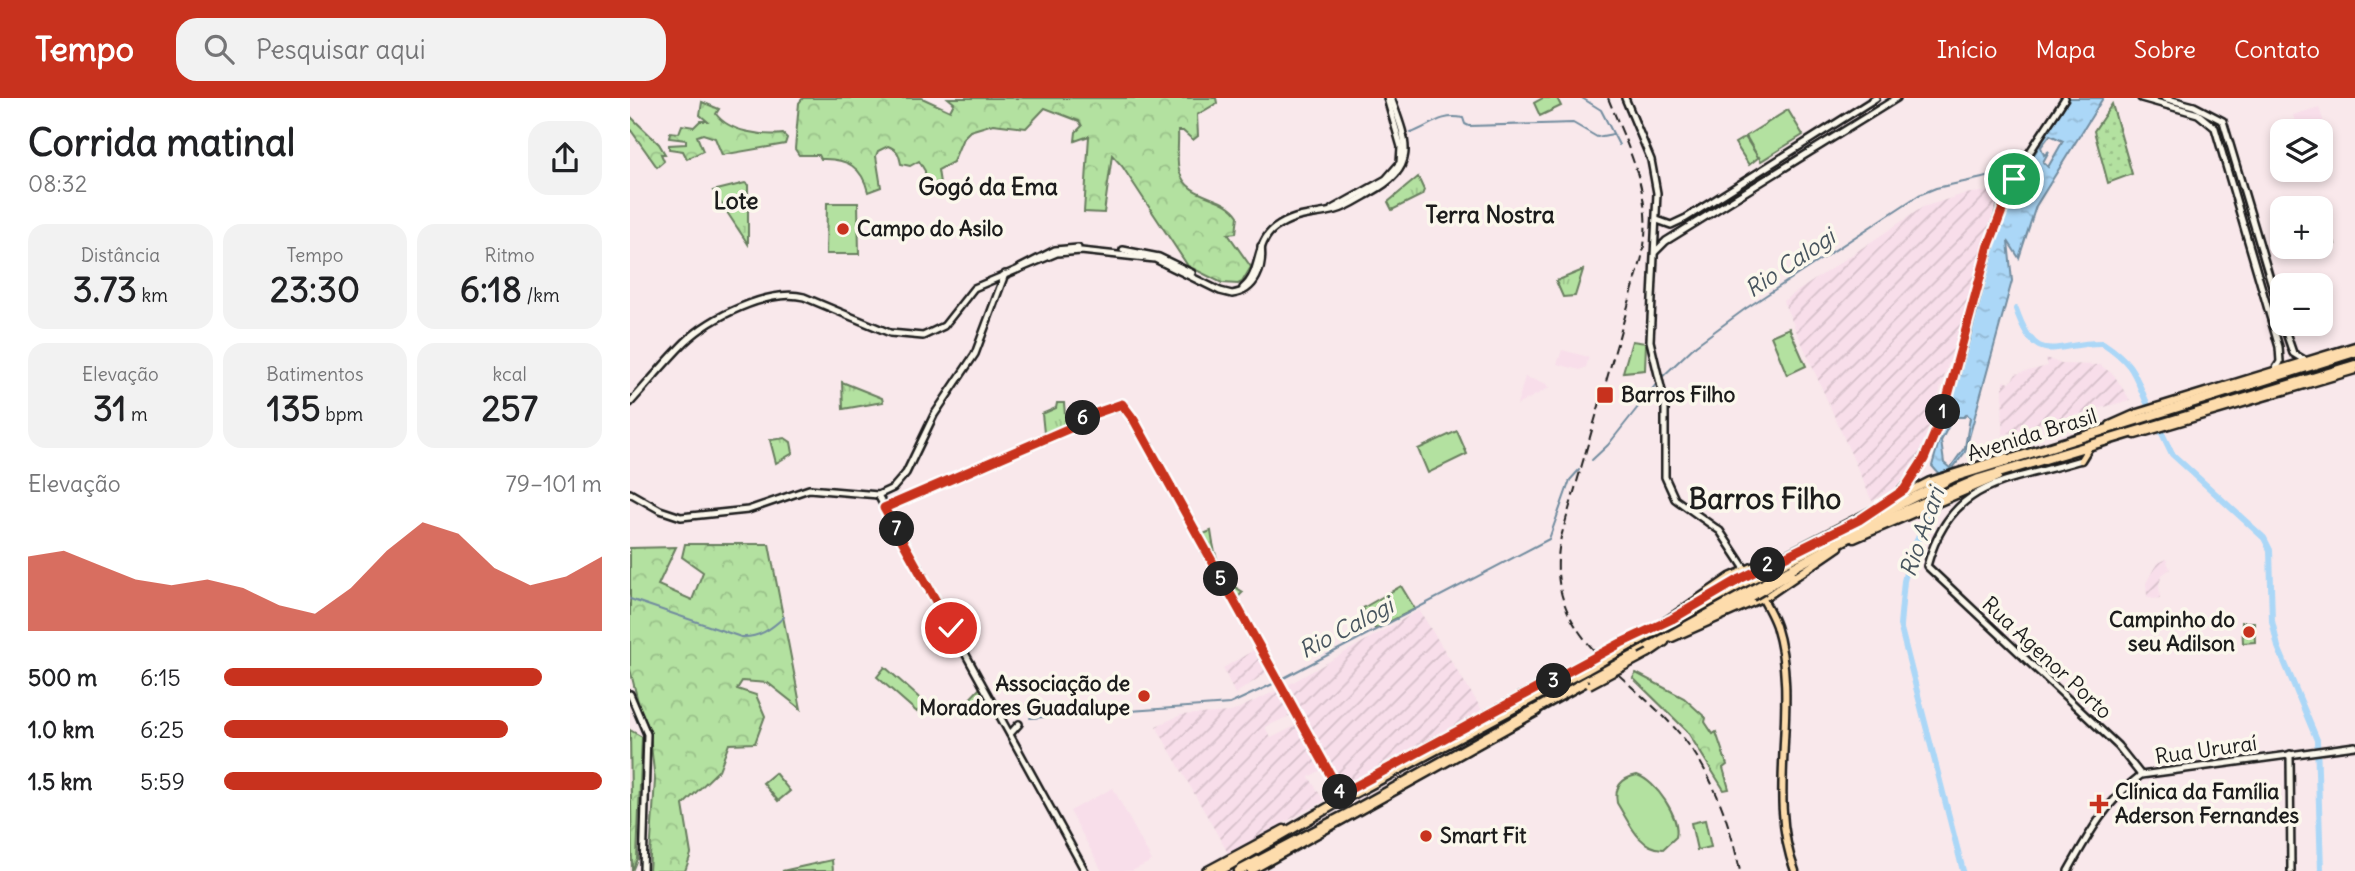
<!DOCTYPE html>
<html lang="pt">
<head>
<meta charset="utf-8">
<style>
  body { margin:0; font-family:Delius,sans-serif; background:#f2f2f2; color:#202124; height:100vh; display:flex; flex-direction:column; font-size:26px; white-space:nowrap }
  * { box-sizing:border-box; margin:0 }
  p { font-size:23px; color:#757577 }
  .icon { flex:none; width:38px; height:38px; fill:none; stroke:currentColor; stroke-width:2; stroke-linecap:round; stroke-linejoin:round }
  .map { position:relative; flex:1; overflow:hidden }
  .panel { display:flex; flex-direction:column; background:#fff; width:630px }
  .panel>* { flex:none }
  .controls { position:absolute; left:1640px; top:21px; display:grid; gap:14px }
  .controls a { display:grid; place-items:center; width:63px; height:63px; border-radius:14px; background:#fff; box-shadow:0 4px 10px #0003; font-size:35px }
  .pin { position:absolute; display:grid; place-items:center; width:60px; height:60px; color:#fff; margin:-30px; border:4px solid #fff; border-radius:50%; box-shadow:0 2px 7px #0007 }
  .km { position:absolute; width:35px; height:35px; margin:-18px; border-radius:50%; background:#222; color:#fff; font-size:19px; line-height:35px; text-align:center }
  .round { display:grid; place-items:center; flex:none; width:74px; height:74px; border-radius:21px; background:#f2f2f2 }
  .head { display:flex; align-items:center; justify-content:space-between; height:119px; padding:0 28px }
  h1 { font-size:38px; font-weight:800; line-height:52px }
  .figures { display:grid; grid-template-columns:repeat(3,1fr); gap:10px; height:119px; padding:7px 28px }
  .figures div { display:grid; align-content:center; border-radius:18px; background:#f2f2f2; text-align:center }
  .figures b { font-size:35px; font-weight:800 }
  .figures small { font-size:19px; font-weight:400 }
  .figures p { font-size:19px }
  .chart { height:196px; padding:14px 28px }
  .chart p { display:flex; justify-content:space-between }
  .chart svg { width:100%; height:126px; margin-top:7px; fill:#c8321e; opacity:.7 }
  ul { padding:0 28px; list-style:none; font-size:23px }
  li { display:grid; grid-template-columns:112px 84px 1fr; align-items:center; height:52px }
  li i { height:18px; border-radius:9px; background:#c8321e }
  header { display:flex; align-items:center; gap:42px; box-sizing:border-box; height:98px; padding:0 35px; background:#c8321e; color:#fff }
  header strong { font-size:33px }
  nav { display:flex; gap:38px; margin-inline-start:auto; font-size:24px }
  .search { width:490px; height:63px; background:#f2f2f2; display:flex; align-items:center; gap:18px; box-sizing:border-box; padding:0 24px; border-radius:21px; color:#757577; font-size:26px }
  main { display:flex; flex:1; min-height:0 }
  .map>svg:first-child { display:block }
</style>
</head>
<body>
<header>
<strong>Tempo</strong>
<div class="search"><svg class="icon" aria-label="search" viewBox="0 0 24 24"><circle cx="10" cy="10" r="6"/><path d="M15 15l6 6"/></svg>Pesquisar aqui</div>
<nav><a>Início</a><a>Mapa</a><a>Sobre</a><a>Contato</a></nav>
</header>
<main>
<section class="panel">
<div class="head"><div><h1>Corrida matinal</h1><p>08:32</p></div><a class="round"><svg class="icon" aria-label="share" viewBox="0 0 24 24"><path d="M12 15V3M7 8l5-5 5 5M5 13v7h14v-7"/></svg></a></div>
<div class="figures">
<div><p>Distância</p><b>3.73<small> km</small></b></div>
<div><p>Tempo</p><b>23:30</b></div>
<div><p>Ritmo</p><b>6:18<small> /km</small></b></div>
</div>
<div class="figures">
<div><p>Elevação</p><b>31<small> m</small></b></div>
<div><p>Batimentos</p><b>135<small> bpm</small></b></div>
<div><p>kcal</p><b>257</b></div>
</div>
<div class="chart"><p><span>Elevação</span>79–101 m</p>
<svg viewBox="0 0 160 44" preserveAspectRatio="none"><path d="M0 44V18L10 16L20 21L30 26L40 28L50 26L60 29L70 35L80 38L90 29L100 16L110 6L120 10L130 22L140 28L150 25L160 18V44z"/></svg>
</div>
<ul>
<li><b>500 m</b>6:15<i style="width:84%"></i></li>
<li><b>1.0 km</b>6:25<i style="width:75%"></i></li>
<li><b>1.5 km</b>5:59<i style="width:100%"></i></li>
</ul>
</section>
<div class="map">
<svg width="1725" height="773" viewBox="0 0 1725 773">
  <defs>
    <pattern id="industrial-furrows" width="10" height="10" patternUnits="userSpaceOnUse" patternTransform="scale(1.75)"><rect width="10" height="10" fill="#f8deea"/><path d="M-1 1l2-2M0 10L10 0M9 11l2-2" fill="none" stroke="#d4bec8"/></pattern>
    <pattern id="grass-dots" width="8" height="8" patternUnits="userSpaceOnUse" patternTransform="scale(1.75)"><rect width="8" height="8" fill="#b3e1a0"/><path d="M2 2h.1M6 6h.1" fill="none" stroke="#99c089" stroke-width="1.8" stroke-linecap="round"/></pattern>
    <pattern id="forest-crowns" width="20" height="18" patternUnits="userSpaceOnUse" patternTransform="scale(1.75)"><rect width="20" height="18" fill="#b3e1a0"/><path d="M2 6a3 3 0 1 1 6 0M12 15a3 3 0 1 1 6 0" fill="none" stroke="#99c089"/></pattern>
    <pattern id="park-tufts" width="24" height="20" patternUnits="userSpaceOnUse" patternTransform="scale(1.75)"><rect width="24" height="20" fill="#b3e1a0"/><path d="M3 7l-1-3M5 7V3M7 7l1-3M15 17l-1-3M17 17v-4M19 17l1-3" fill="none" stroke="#99c089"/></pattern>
    <pattern id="water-ripples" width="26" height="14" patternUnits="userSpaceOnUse" patternTransform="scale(1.75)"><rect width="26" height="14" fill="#abd7f7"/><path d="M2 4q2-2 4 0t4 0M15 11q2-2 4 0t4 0" fill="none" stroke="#93b8d3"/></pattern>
  </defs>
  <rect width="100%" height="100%" fill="#f9e8eb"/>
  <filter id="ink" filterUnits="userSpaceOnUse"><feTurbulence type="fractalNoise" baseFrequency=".0143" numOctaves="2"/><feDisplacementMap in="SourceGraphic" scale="14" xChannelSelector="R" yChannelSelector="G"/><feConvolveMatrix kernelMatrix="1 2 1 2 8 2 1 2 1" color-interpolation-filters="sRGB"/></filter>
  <g filter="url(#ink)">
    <!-- built -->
    <g fill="#f8deea">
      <path d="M1689,9L1694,25L1668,33L1663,17Z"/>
      <path d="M932,252L959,259L956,269L950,272L927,266Z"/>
      <path d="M895,279L915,285L919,290L887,307Z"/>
      <path d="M483,690L522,763L502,773H472L440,713Z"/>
    </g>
    <!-- industrial -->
    <g fill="url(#industrial-furrows)">
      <path d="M1367,92L1369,103L1286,369L1280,381L1242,403L1153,203L1293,109L1334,96Z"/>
      <path d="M1416,260L1431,266L1470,267L1484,277L1500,302L1372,337L1373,283L1380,285L1386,276L1418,268Z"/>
      <path d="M1536,461L1540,471L1532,477L1529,486L1530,500L1523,501L1517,498L1516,485L1527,465Z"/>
      <path d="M789,512L854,615L713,693L658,587Z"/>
      <path d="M626,551L639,573L605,596L593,570Z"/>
      <path d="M650,591L664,616L635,629L641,640L669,626L691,672L679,679L694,703L598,755L526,628L551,617L601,614Z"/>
    </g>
    <!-- grass -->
    <path fill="url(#grass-dots)" stroke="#687e5e" stroke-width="2" d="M1482,6L1502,76L1478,85L1464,33Z"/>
    <!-- forest -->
    <g fill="url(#forest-crowns)" stroke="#687e5e" stroke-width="2">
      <path d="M173,0H292L320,13L324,5L318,0H586L587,5L567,17L568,38L563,42L553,33H548C549,45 546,61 549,72C557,103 594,95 608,118L606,135L598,136L621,169L612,184L608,186L592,185L558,168L492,68L482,57L474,115L454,114L459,38L445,43L446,34L452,28L449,23L415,10L396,30L363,26L340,33L333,40L323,64L308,72L310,85L304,92L295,82V73L289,63L280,68L271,66C269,56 268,52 258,48L248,53L246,58L251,89L238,94C232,69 217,60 191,61L189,57H169L165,51L169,5Z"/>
      <path d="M72,4L89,11L86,16C99,34 132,38 153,36L157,40L155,46L92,57L85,40L73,36L67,38L73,53L57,61L53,53L39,51V47L56,46V42L39,40L40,34L49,35L52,27L64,29L70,23H77L70,17Z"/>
      <path d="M0,18L29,46L35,56H31L34,63L27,69L0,31Z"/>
      <path d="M55,446H139L171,611L138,585L112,583L107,591L126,597L135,618L125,645L99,646L89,672L53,707L61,756L55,773H19L25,682L19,630L10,612L0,571V450L46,449L28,487L62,502L73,474L52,459Z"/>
      <path d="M1006,575L1054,600L1076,620L1075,624L1083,636L1086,634L1097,667L1093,670L1099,691L1094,692L1057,633L1003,580Z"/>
      <path d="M0,632L12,639L7,761L2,773Z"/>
      <path d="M202,762L203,773H152Z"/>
    </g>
    <!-- park -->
    <g fill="url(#park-tufts)" stroke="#687e5e" stroke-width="2">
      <path d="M788,79L794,92L792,97L762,112L758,104Z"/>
      <path d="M115,85L118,87V146L83,93Z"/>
      <path d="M1694,109L1705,146L1681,153L1678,149H1690V110H1687Z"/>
      <path d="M953,172L945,198L933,199L926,183Z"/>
      <path d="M212,284L252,300L253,304L213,311Z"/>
      <path d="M427,305H434L436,328L414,335L412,316L426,310Z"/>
      <path d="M155,340L161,344L163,355L146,365L140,342Z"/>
      <path d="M581,433C584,456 590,482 613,494L605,502L568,438Z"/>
      <path d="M255,569L295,605L287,614L247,579Z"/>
      <path d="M353,587L367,613L331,610Z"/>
    </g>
    <!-- garden -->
    <g fill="#b3e1a0" stroke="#687e5e" stroke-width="2">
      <path d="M913,0H927L931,8L910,18L904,5Z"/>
      <path d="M1158,12L1173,37L1131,63L1129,59L1119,67L1105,45L1115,39L1128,59L1116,38Z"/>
      <path d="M197,105H228L229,156H196Z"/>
      <path d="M1159,230L1176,268L1157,277L1141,238Z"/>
      <path d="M1002,243L1016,245L1015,272L993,274Z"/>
      <path d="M827,333L837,356L798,375L788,351Z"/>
      <path d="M771,488L785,511L745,531L733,510Z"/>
      <path d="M1612,524H1624L1625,544L1613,545Z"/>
      <path d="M145,675L160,693L148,703L133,685Z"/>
      <path d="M1007,677C1026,683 1051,720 1046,739L1033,751C1009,751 999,724 987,705C984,689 992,680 1007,677Z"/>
      <path d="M1075,722L1081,749L1067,752L1061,725Z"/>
    </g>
    <!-- water -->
    <path fill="url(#water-ripples)" stroke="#728c9f" stroke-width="2" fill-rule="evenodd" d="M1439,0H1473L1406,108L1389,160L1378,143L1382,183L1335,354L1317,378L1310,401L1298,411L1309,376L1302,368L1376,102ZM1420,37L1433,43L1418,69L1413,64L1419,53L1414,57L1411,49ZM1337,316L1340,320L1335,349L1320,370L1314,365L1311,343L1323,319H1334Z"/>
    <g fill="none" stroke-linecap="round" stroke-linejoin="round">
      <!-- stream -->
      <g stroke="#728c9f" stroke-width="2">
        <path d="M952,0L971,12L989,47"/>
        <path d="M781,35C800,28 812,15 833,20L835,26L839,28L943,25L967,39L983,36"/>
        <path d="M1030,281L1066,247L1115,211L1289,97L1306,90L1385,73"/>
        <path d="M962,362L978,347L1027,285"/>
        <path d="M0,501L111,539C129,540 141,531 154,519"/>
        <path d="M650,582L919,441L940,382L949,372"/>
        <path d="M400,620L600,606L645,585"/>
      </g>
      <!-- river -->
      <g stroke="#abd7f7" stroke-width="6">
        <path d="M1386,211C1407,272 1424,244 1473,245C1509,269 1504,280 1522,316"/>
        <path d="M1527,325L1542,356L1634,440L1640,452L1642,523L1648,549L1687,642L1691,773"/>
        <path d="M1305,405L1281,455L1274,483L1270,527L1333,773"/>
      </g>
      <!-- secondary casing -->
      <g stroke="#1c1c1c" stroke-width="10">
        <g id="secondary">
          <path d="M995,0L1021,62L1027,95L1020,243L1035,306V379L1045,401L1090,433L1115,471"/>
          <path d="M1511,0L1568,16L1585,30L1649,249L1650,264L1644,273"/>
          <path d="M1534,0L1564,8L1593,23L1652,221"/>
          <path d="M702,111L756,81L770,65L771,49L757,0"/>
          <path d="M1027,122L1041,127L1056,120L1246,0"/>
          <path d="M493,152L529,159L562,175"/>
          <path d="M1025,154L1036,143L1267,0"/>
          <path d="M390,170L425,152L448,150"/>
          <path d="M613,190C632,175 624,145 645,130C666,115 683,118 706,112C718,109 729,101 740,95C788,69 778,46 761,0"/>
          <path d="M1653,226L1663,255L1676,263"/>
          <path d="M0,305C18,285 36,263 55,244C80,220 139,190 174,199L260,235L293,238L314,228L344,190L427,155L451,153L525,161L590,193L602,196C626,193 634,169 631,148"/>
          <path d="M1451,362C1376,385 1321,381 1297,468L1488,648L1511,677"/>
          <path d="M0,395L30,412L51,419L118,412L179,391L248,397L263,390L276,375L304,317L345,256L375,176"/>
          <path d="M248,397L455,773"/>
          <path d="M1262,400C1316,366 1348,171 1373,105C1388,67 1414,34 1435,0"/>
          <path d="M254,410L440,330L449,321L492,306L504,322L711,696"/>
          <path d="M0,596L17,636L13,773"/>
          <path d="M380,636L389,626"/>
          <path d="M1660,656L1661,773"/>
          <path d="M1438,773C1458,737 1477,702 1511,677L1725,648"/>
        </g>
      </g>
      <!-- primary casing -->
      <g stroke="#1c1c1c" stroke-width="11">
        <g id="primary">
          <path d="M1480,327L1507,315L1725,248"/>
          <path d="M1505,337L1725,272"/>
          <path d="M1451,362L1459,349"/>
          <path d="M1224,441L1368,379"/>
          <path d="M1115,471C1125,489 1139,508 1146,528C1171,608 1135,696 1165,773"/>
          <path d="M1125,473L1300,383L1376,359"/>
          <path d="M1134,492L1162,475"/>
          <path d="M1070,505L1110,481"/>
          <path d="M1079,520L1122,499"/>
          <path d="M1033,525L1100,479L1140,461"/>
          <path d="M1042,540L1139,497L1209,449"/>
          <path d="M991,545L1021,532"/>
          <path d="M1019,555L1035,544"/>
          <path d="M701,705L711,696L953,565"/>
          <path d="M576,773L654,731"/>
          <path d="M621,773L907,614"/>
        </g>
      </g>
      <!-- highway casing -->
      <g stroke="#1c1c1c" stroke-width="13">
        <g id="highway">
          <path d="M1129,477L1324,379L1725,254"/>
          <path d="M1131,487L1246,425L1349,381L1725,267"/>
          <path d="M996,549L1113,485"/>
          <path d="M1005,557L1120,493"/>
          <path d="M589,773L715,700L957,571"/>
          <path d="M609,773L723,713L962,580"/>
        </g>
      </g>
      <!-- secondary -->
      <use href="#secondary" stroke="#fbf7ec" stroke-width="5"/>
      <!-- primary -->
      <use href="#primary" stroke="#fddcac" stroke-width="6"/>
      <!-- highway -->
      <use href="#highway" stroke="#fddcac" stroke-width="8"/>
      <!-- rail -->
      <path stroke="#1c1c1c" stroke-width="2" stroke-dasharray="10 5" stroke-linecap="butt" d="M978,0C1000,54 1026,103 1011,163L931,439C909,542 1006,577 1058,646C1086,684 1100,727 1110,773"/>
      <!-- primary-bridge casing -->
      <g stroke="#1c1c1c" stroke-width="11" stroke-linecap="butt">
        <g id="primary-bridge">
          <path d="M1110,481L1125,473"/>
          <path d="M1122,499L1134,492"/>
          <path d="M953,565L991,545"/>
          <path d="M959,587L1019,555"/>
        </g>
      </g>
      <!-- highway-bridge casing -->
      <g stroke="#1c1c1c" stroke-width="13" stroke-linecap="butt">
        <g id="highway-bridge">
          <path d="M1113,485L1129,477"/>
          <path d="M1120,493L1131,487"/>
          <path d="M957,571L996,549"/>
          <path d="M962,580L1005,557"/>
        </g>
      </g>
      <!-- primary-bridge -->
      <use href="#primary-bridge" stroke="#fddcac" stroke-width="6"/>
      <!-- highway-bridge -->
      <use href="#highway-bridge" stroke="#fddcac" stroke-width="8"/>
    </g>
  </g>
  <g fill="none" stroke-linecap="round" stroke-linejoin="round" filter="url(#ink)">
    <!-- route casing -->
    <g stroke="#fff" stroke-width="14">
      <path id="route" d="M321,530L254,410L440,330L449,321L492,306L504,322L711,696L991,545L1042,521L1110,481L1229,422L1274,392L1294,361L1313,316L1359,147L1384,81"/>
    </g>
    <!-- route -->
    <use href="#route" stroke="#c8321e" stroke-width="9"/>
  </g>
  <!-- markers -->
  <g fill="#c8321e" stroke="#fbf7ec" stroke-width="2.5">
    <circle cx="213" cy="131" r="7"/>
    <rect x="966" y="288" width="18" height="18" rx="3.5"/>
    <circle cx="1619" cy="534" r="7"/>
    <circle cx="514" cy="598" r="7"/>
    <path d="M1465.5 695.5h7v7h7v7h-7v7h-7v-7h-7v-7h7z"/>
    <circle cx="796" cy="738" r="7"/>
  </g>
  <g text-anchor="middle" stroke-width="7" stroke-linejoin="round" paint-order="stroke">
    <!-- poi labels -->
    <g font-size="21" font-weight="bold" fill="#1c1c1c" stroke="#fbf7ec" text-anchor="start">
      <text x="227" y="138">Campo do Asilo</text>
      <text x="991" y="304">Barros Filho</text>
      <text x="1605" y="529" text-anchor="end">Campinho do<tspan x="1605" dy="24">seu Adilson</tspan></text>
      <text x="500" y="593" text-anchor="end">Associação de<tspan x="500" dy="24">Moradores Guadalupe</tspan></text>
      <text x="1485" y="701">Clínica da Família<tspan x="1485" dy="24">Aderson Fernandes</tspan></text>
      <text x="810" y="745">Smart Fit</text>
    </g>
    <!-- street labels -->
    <g font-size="21" fill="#1c1c1c" stroke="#fbf7ec">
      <text transform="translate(1402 337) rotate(-17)" y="7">Avenida Brasil</text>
      <text transform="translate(1417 560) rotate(43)" y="7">Rua Agenor Porto</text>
      <text transform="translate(1576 652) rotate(-8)" y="7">Rua Ururaí</text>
    </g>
    <!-- neighbourhood labels -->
    <g font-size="23" font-weight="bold" fill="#1c1c1c" stroke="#fbf7ec">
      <text x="358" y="97">Gogó da Ema</text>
      <text x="106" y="111">Lote</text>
      <text x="860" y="125">Terra Nostra</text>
    </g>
    <!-- water labels -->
    <g font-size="23" font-style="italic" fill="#47545e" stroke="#fbf7ec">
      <text transform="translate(1160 165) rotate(-34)" y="8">Rio Calogi</text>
      <text transform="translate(1292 434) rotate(-71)" y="8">Rio Acari</text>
      <text transform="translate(716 530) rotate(-28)" y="8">Rio Calogi</text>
    </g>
    <!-- district labels -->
    <g font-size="28" font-weight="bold" fill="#1c1c1c" stroke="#fbf7ec">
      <text x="1135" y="411">Barros Filho</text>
    </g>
  </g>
</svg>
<div class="controls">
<a><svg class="icon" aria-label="layers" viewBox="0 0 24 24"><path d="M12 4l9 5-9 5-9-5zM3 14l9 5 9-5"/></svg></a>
<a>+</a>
<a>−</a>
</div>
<div class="pin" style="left:1384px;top:81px;background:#1e9e55"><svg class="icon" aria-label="arrive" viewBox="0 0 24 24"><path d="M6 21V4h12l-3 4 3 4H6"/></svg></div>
<div class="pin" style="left:321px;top:530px;background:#d93025"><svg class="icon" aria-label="check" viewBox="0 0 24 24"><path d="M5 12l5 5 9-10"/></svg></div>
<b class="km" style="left:1313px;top:314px">1</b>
<b class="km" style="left:1138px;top:467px">2</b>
<b class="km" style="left:924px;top:583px">3</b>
<b class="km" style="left:710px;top:694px">4</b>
<b class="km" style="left:591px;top:481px">5</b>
<b class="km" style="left:453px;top:320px">6</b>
<b class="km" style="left:267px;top:431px">7</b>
</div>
</main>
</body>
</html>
